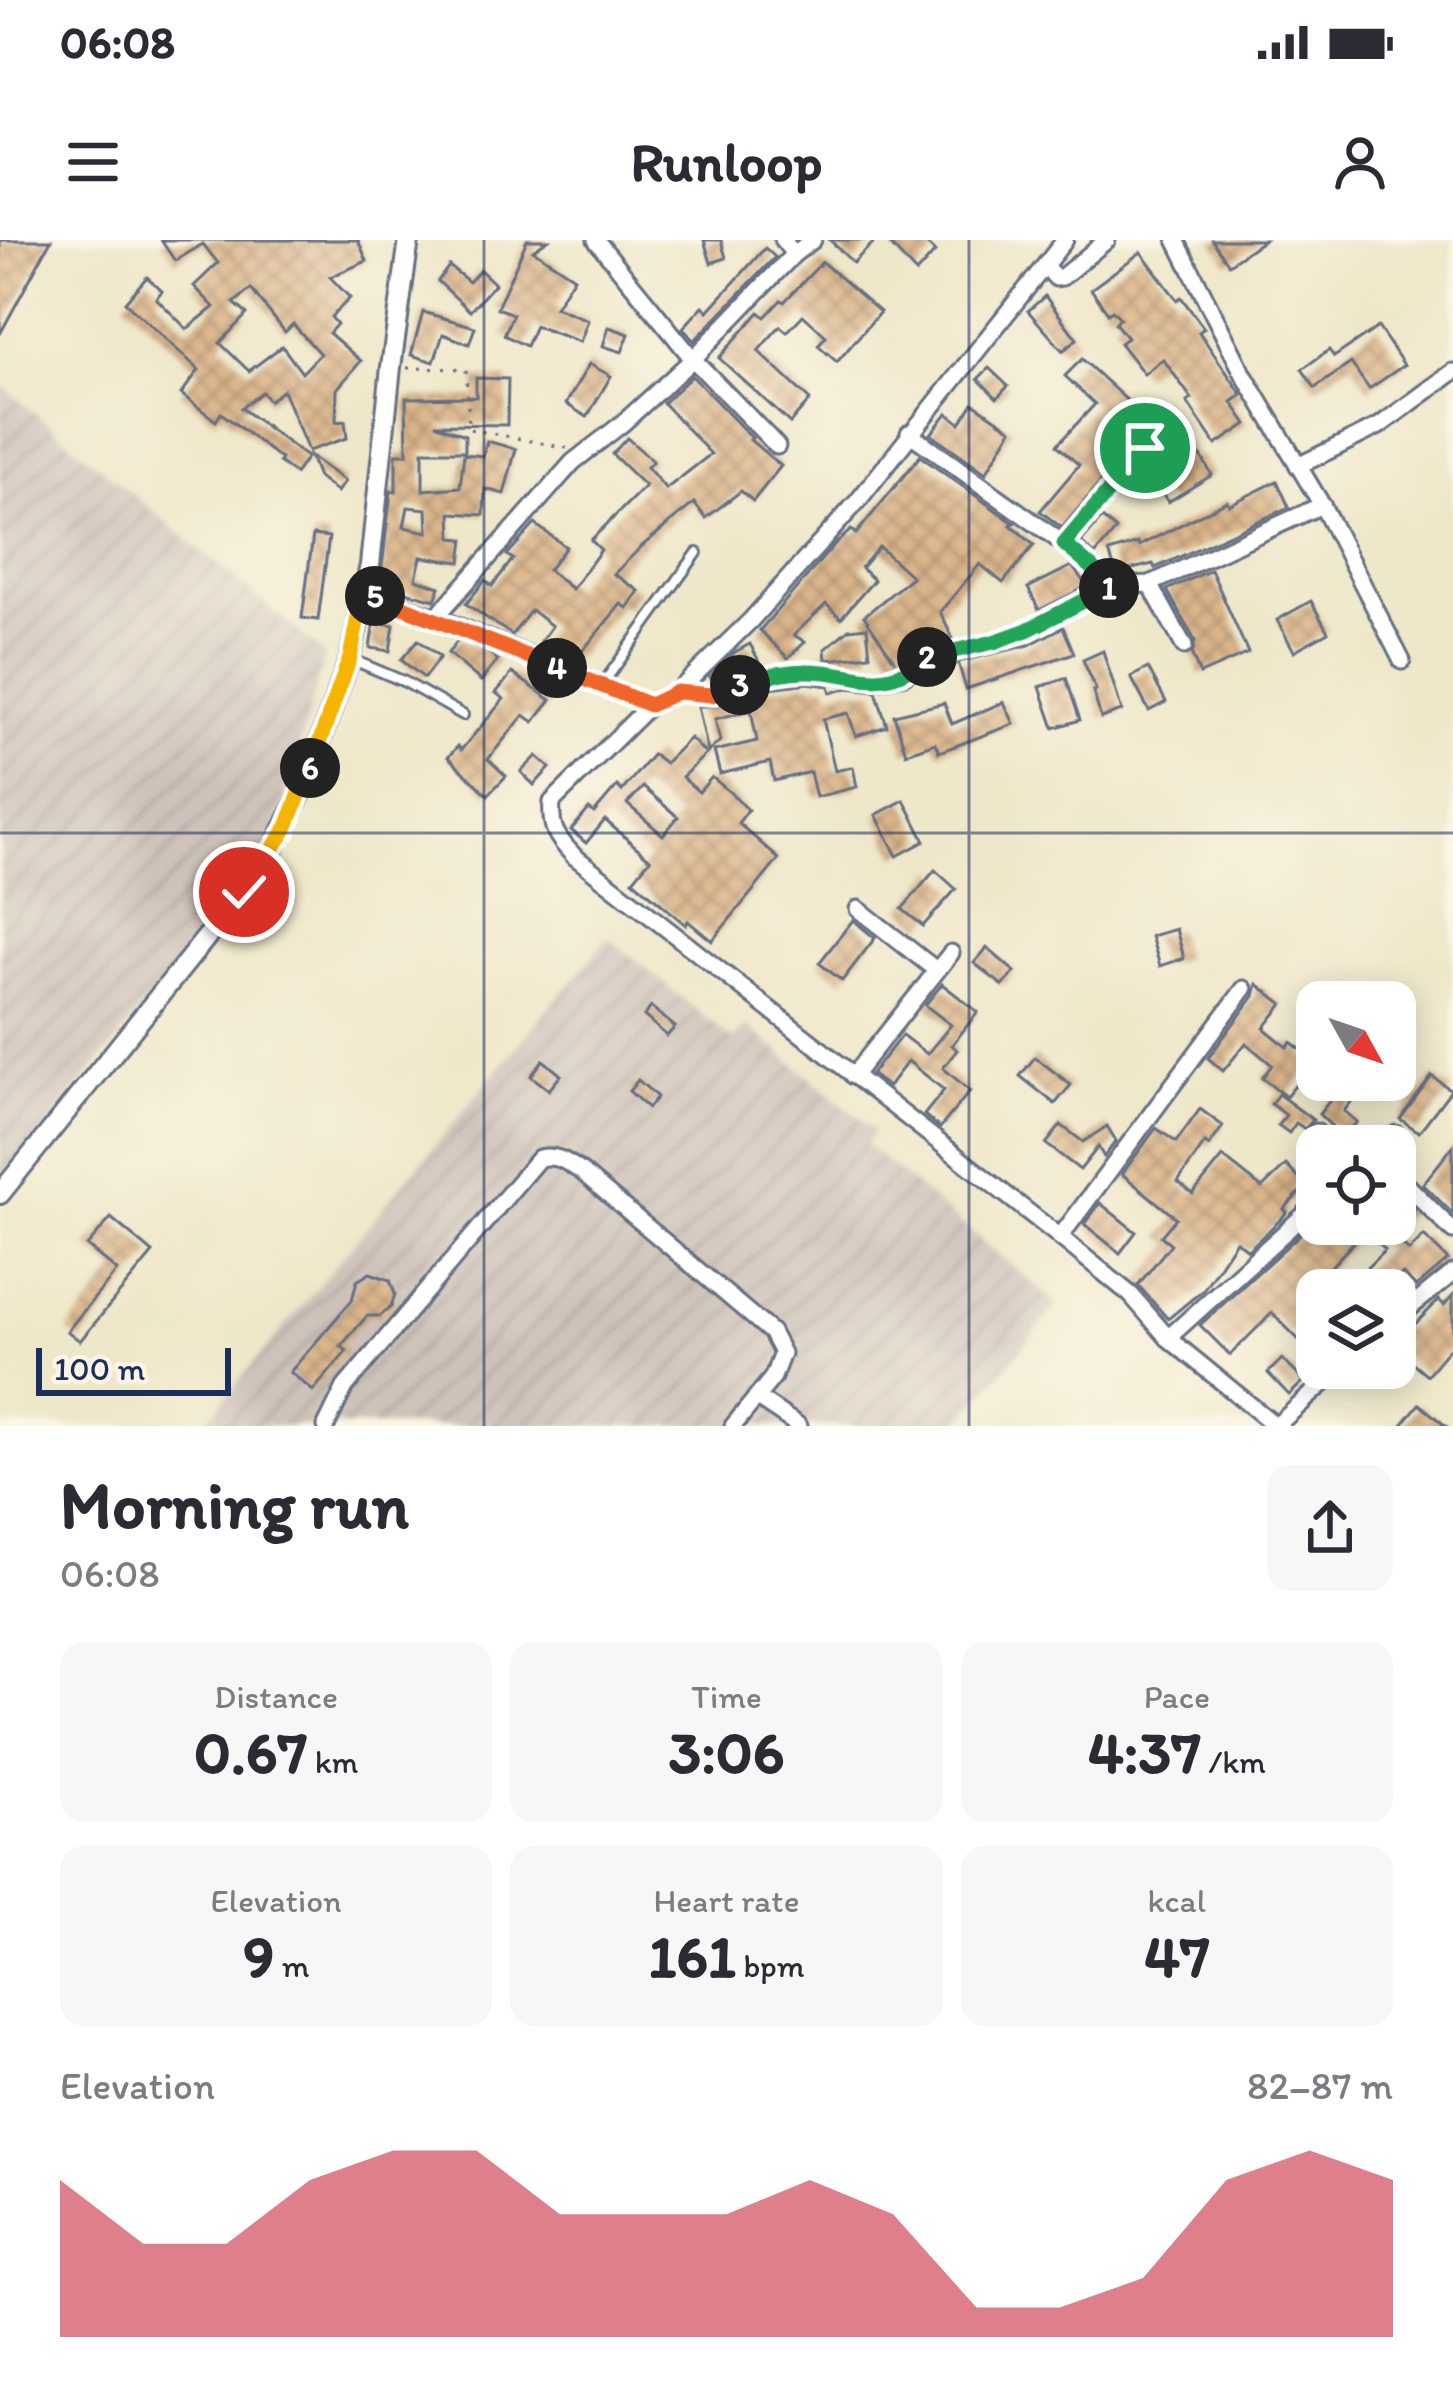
<!DOCTYPE html>
<html lang="en">
<head>
<meta charset="utf-8">
<style>
  body { margin:0; font-family:Itim,sans-serif; background:#f7f7f7; color:#2b2b33; height:100vh; display:flex; flex-direction:column; font-size:45px; white-space:nowrap }
  * { box-sizing:border-box; margin:0 }
  p { font-size:39px; color:#7c7c81 }
  .icon { flex:none; width:66px; height:66px; fill:none; stroke:currentColor; stroke-width:2; stroke-linecap:round; stroke-linejoin:round }
  .map { position:relative; height:1186px; overflow:hidden }
  .drawer { display:flex; flex-direction:column; background:#fff; flex:1 }
  .drawer>* { flex:none }
  .needle { width:78px; rotate:130deg }
  .buttons { position:absolute; left:1296px; top:741px; display:grid; gap:24px }
  .buttons a { display:grid; place-items:center; width:120px; height:120px; border-radius:24px; background:#fff; box-shadow:0 6px 30px #0003; font-size:60px }
  .scale { position:absolute; left:36px; bottom:30px; width:195px; box-sizing:border-box; padding-left:12px; border:6px solid #1b2f5e; border-top:0; font-size:33px; line-height:42px; white-space:nowrap; color:#1b2f5e; -webkit-text-stroke:9px #fcf5e5; paint-order:stroke }
  .pin { position:absolute; display:grid; place-items:center; width:102px; height:102px; color:#fff; margin:-51px; border:6px solid #fff; border-radius:50%; box-shadow:0 3px 12px #0007 }
  .km { position:absolute; width:60px; height:60px; margin:-30px; border-radius:50%; background:#222; color:#fff; font-size:33px; line-height:60px; text-align:center }
  .round { display:grid; place-items:center; flex:none; width:126px; height:126px; border-radius:24px; background:#f7f7f7 }
  .headline { display:flex; align-items:center; justify-content:space-between; height:204px; padding:0 60px }
  h1 { font-size:66px; font-weight:700; line-height:90px }
  .stats { display:grid; grid-template-columns:repeat(3,1fr); gap:18px; height:204px; padding:12px 60px }
  .stats div { display:grid; align-content:center; border-radius:24px; background:#f7f7f7; text-align:center }
  .stats b { font-size:60px; font-weight:700 }
  .stats small { font-size:33px; font-weight:400 }
  .stats p { font-size:33px }
  .chart { height:336px; padding:24px 60px }
  .chart p { display:flex; justify-content:space-between }
  .chart svg { width:100%; height:216px; margin-top:12px; fill:#d1495b; opacity:.7 }
  .status { display:flex; justify-content:space-between; align-items:center; height:84px; padding:0 60px; background:#fff; direction:ltr }
  .status svg { height:33px; fill:currentColor }
  header { display:flex; justify-content:space-between; align-items:center; height:156px; padding:0 60px; background:#fff; font-size:54px; font-weight:700 }
  .map>svg:first-child { display:block }
</style>
</head>
<body>
<div class="status"><b>06:08</b><svg viewBox="0 0 49 12"><path d="M0 12V9h3v3zM5 12V6h3v6zM10 12V3h3v9zM15 12V0h3v12zM26 1h20v11H26zM47 4h2v5h-2z"/></svg></div>
<header><svg class="icon" aria-label="menu" viewBox="0 0 24 24"><path d="M4 6h16M4 12h16M4 18h16"/></svg>Runloop<svg class="icon" aria-label="person" viewBox="0 0 24 24"><circle cx="12" cy="8" r="4"/><path d="M4 21q1-7 8-7t8 7"/></svg></header>
<div class="map">
<svg width="1453" height="1186" viewBox="0 0 1453 1186">
  <defs>
    <pattern id="industrial-furrows" width="10" height="10" patternUnits="userSpaceOnUse" patternTransform="scale(3)"><rect width="10" height="10" fill="#cec2b9"/><path d="M-1 1l2-2M0 10L10 0M9 11l2-2" fill="none" stroke="#b0a7a1"/></pattern>
    <pattern id="building-cross-hatch" width="8" height="8" patternUnits="userSpaceOnUse" patternTransform="scale(3)"><rect width="8" height="8" fill="#dcb68a"/><path d="M0 0l8 8M0 8l8-8" fill="none" stroke="#b29474"/></pattern>
  </defs>
  <rect width="100%" height="100%" fill="#fcf5e5"/>
  <filter id="ink" filterUnits="userSpaceOnUse"><feTurbulence type="fractalNoise" baseFrequency=".00833" numOctaves="2"/><feDisplacementMap in="SourceGraphic" scale="24" xChannelSelector="R" yChannelSelector="G"/><feConvolveMatrix kernelMatrix="1 2 1 2 8 2 1 2 1" color-interpolation-filters="sRGB"/></filter>
  <filter id="wash" filterUnits="userSpaceOnUse"><feTurbulence type="fractalNoise" baseFrequency=".004" numOctaves="4" result="noise"/><feDisplacementMap in="SourceGraphic" scale="48" xChannelSelector="R" yChannelSelector="G"/><feGaussianBlur stdDeviation="2.7" result="paint"/><feColorMatrix in="noise" values="0 0 0 0 0 0 0 0 0 0 0 0 0 0 0 0 0 1.4 0 .05"/><feComposite in="paint" operator="in"/></filter>
  <g filter="url(#wash)">
    <rect width="100%" height="100%" fill="#eee7c9"/>
    <!-- industrial -->
    <g fill="url(#industrial-furrows)">
      <path d="M0,144L325,414L269,613L0,943Z"/>
      <path d="M608,697L733,800L747,785L875,891L865,904L1058,1064L957,1186H202Z"/>
    </g>
    <g id="blocks">
      <!-- building -->
      <g fill="url(#building-cross-hatch)" fill-rule="evenodd">
        <path d="M0,0H51L0,94Z"/>
        <path d="M161,0H358L367,21L330,37L350,58L331,77L337,84L329,93L361,121L337,149L336,182L345,181L347,198L308,211L283,150L269,161L262,152L241,168L307,217L295,234L279,222L281,219L221,173L216,181L181,154L199,130L125,62L147,37L162,51L156,58L187,89L214,67L194,46L218,23L203,4L175,21ZM251,49L285,92L293,84L320,114L302,133L282,106L249,131L220,103L247,74L234,63Z"/>
        <path d="M527,0H548L533,10L574,37L555,67L588,80L580,102L535,86L526,106L504,95L513,74L497,68Z"/>
        <path d="M704,0H721L726,18L711,23Z"/>
        <path d="M830,0H876L853,23Z"/>
        <path d="M886,0H922L935,12L916,33Z"/>
        <path d="M1212,0H1264L1229,24Z"/>
        <path d="M765,8L775,17L694,101L683,88L703,66L708,71Z"/>
        <path d="M1141,12L1177,60L1181,57L1204,88L1199,92L1242,155L1232,162L1247,184L1216,205L1187,162L1192,159L1163,119L1144,134L1120,103L1127,98L1115,83L1120,78L1112,70L1108,73L1091,49Z"/>
        <path d="M822,22L880,72L837,122L818,105L826,96L803,75L787,92L780,86L758,111L810,160L790,183L719,118L759,72L765,77L781,60L784,62Z"/>
        <path d="M449,26L469,42L480,30L495,44L470,71L438,41Z"/>
        <path d="M1045,56L1077,99L1063,111L1028,71Z"/>
        <path d="M423,72L475,87L469,104L443,94L434,122L411,115Z"/>
        <path d="M609,87L629,94L622,112L603,106Z"/>
        <path d="M1378,87L1404,125L1369,149L1351,123L1315,148L1302,129L1329,110L1334,117Z"/>
        <path d="M1082,119L1134,167L1102,206L1119,220L1062,288L1040,271L1079,225L1057,205L1095,164L1065,136Z"/>
        <path d="M589,124L611,136L587,177L566,164Z"/>
        <path d="M989,128L1008,146L997,158L978,139Z"/>
        <path d="M692,136L752,198L750,200L781,226L753,261L741,251L706,278L694,263L642,306L614,334L639,351L627,368L621,364L574,421L541,401L552,386L531,370L512,395L466,364L485,340L492,346L513,319L507,315L535,284L566,307L548,330L572,349L601,310L591,300L645,246L612,214L627,198L653,221L647,227L666,249L711,214L663,163Z"/>
        <path d="M476,138L508,139L507,185L435,184L465,195V211H423V250L460,247L464,214L483,216L487,201L516,209L504,254L485,249L484,275L451,273L452,298L464,299L461,322L421,317L416,339L440,347L435,360L380,345L391,251L396,252V214H407L406,158L476,157ZM408,267L427,269L428,292L404,287Z"/>
        <path d="M973,163L1012,189L986,233L931,194L947,173L960,183Z"/>
        <path d="M1170,185L1197,218L1201,216L1212,235L1168,262L1156,243L1178,230L1154,198Z"/>
        <path d="M310,216L345,241L337,252L318,237Z"/>
        <path d="M920,216L1014,283L1011,285L1034,305L1003,343L980,324L940,372L953,399L926,405L897,424L864,376L912,337L879,307L861,328L874,340L841,378L826,364L794,395L805,402L788,418L760,390L834,305L851,290L856,294Z"/>
        <path d="M1277,241L1289,267L1155,328L1153,324L1116,333L1109,312L1138,303L1139,306L1227,261L1229,265Z"/>
        <path d="M1102,278L1116,290L1095,315L1081,303Z"/>
        <path d="M313,295L329,297L318,380L302,378Z"/>
        <path d="M1072,326L1087,346L1039,370L1028,348Z"/>
        <path d="M1211,330L1248,413L1200,434L1192,415L1195,401L1167,350Z"/>
        <path d="M1311,361L1328,392L1294,411L1277,380Z"/>
        <path d="M374,382L394,385L390,411L370,408Z"/>
        <path d="M867,387L870,415L826,420L825,409L849,389Z"/>
        <path d="M1063,387L1074,413L966,449L958,422L1029,405Z"/>
        <path d="M459,399L487,411L498,420L481,441L448,413Z"/>
        <path d="M418,400L440,417L424,438L401,420Z"/>
        <path d="M750,404L761,425L713,442L710,437L735,412Z"/>
        <path d="M1103,411L1122,471L1101,478L1093,451L1096,450L1083,420Z"/>
        <path d="M1148,428L1166,462L1149,471L1131,437Z"/>
        <path d="M512,433L551,460L534,482L524,475L488,519L506,536L488,555L448,517L458,506L461,510L504,459L496,453Z"/>
        <path d="M1066,438L1080,480L1054,488L1040,447Z"/>
        <path d="M808,443L829,446L831,453L848,448L876,451L887,486L856,496L848,473L823,479L835,531L853,527L857,547L816,557L810,532L774,541L770,522L720,534L714,511L757,501L751,470L715,479L720,501L708,512L698,466H716L763,449Z"/>
        <path d="M1004,462L1014,484L939,512L935,503L906,513L894,475L944,463L952,484Z"/>
        <path d="M690,498L706,514L682,537L699,552L712,537L731,553L748,570L738,583L779,619L712,701L688,681L686,685L633,640L650,619L605,580L586,603L571,590L589,569L594,573L617,546L622,551L653,514L665,523ZM643,547L678,577L663,595L627,564Z"/>
        <path d="M537,516L550,528L534,545L521,532Z"/>
        <path d="M904,560L925,601L897,616L876,575Z"/>
        <path d="M935,630L956,649L923,686L902,669Z"/>
        <path d="M853,680L875,698L842,741L819,723Z"/>
        <path d="M1176,689L1184,718L1160,726L1151,696Z"/>
        <path d="M987,708L1015,732L1003,746L974,723Z"/>
        <path d="M942,744L978,772L952,805L957,810L943,828L970,851L940,888L924,875L944,850L908,821L888,847L871,834L902,795L927,814L951,785L925,765Z"/>
        <path d="M1257,744L1283,764L1264,788L1287,807L1291,802L1315,821L1286,857L1262,838L1272,825L1246,803L1223,831L1208,818L1254,756Z"/>
        <path d="M651,767L675,787L667,796L644,776Z"/>
        <path d="M1035,817L1071,845L1055,864L1020,836Z"/>
        <path d="M543,820L561,835L549,850L531,836Z"/>
        <path d="M1432,836L1451,850L1419,892L1400,879Z"/>
        <path d="M638,840L657,857L648,868L629,851Z"/>
        <path d="M1341,847L1354,858L1344,871L1357,882L1343,897L1319,874Z"/>
        <path d="M1278,854L1313,880L1305,889L1296,883L1289,893L1278,885L1286,875L1271,864Z"/>
        <path d="M1200,869L1223,886L1209,906L1205,903L1178,942L1193,954L1223,917L1262,948L1286,925L1306,946L1284,969L1287,972L1281,979L1248,1010L1236,1001L1203,1050L1168,1079L1138,1045L1171,1004L1161,996L1176,978L1122,934L1156,888L1176,902Z"/>
        <path d="M1061,885L1083,902L1107,886L1116,901L1104,917L1098,907L1080,930L1046,904Z"/>
        <path d="M1453,906V974L1423,944Z"/>
        <path d="M1395,950L1414,969L1390,993L1409,1011L1424,996L1448,1020L1416,1047L1403,1034L1386,1050H1317V1118L1272,1073L1230,1115L1200,1085L1317,979V984H1395ZM1365,990L1385,1010L1346,1048L1328,1030Z"/>
        <path d="M1100,963L1136,992L1120,1013L1084,984Z"/>
        <path d="M111,978L153,1013L80,1101L67,1091L117,1031L87,1006Z"/>
        <path d="M370,1033L390,1040L395,1054L391,1067L380,1076H367L341,1106L347,1111L313,1151L290,1132L352,1060L357,1041Z"/>
        <path d="M1453,1055V1104L1427,1135L1395,1108V1097L1406,1086L1410,1089L1439,1060L1444,1065Z"/>
        <path d="M1282,1119L1304,1141L1289,1155L1268,1133Z"/>
        <path d="M1419,1164L1446,1186H1401Z"/>
      </g>
    </g>
  </g>
  <g filter="url(#ink)">
    <use href="#blocks" fill-opacity="0" stroke="#656f83" stroke-width="3"/>
    <g fill="none" stroke-linecap="round" stroke-linejoin="round">
      <!-- service casing -->
      <g stroke="#656f83" stroke-width="14">
        <g id="service">
          <path d="M351,419L405,442L463,475"/>
          <path d="M602,445L697,313"/>
        </g>
      </g>
      <!-- minor casing -->
      <g stroke="#656f83" stroke-width="21">
        <g id="minor">
          <path d="M783,0L794,14L813,0"/>
          <path d="M1176,0L1244,135L1322,265L1402,421"/>
          <path d="M1045,26L1056,38L1062,37L1107,0"/>
          <path d="M909,193L1064,304L1113,346"/>
          <path d="M777,206L693,119L794,14"/>
          <path d="M1298,226L1379,186L1453,132"/>
          <path d="M1064,304L1146,207"/>
          <path d="M1150,344L1184,406"/>
          <path d="M363,352L436,377L573,222L623,183L693,119L596,0"/>
          <path d="M436,377L650,465L677,452L751,380L857,262L1065,0"/>
          <path d="M677,452L713,455L760,437L808,431L882,440L905,435L929,416L994,402L1027,390L1113,346L1150,344L1322,265"/>
          <path d="M650,465L552,562C550,588 556,597 574,616L1060,997L1131,1055L1168,1098L1276,1186"/>
          <path d="M858,669L936,730"/>
          <path d="M853,836L951,713"/>
          <path d="M1316,892L1327,906"/>
          <path d="M1385,906L1396,894"/>
          <path d="M1395,933L1453,991"/>
          <path d="M1060,997L1244,749"/>
          <path d="M1395,1080L1453,1033"/>
          <path d="M1168,1098L1317,963"/>
          <path d="M756,1157L799,1186"/>
          <path d="M326,1186L345,1147L539,918C557,914 567,922 582,932L771,1092L782,1113L773,1137L733,1186"/>
          <path d="M1276,1186L1341,1128"/>
        </g>
      </g>
      <!-- tertiary casing -->
      <g stroke="#656f83" stroke-width="24">
        <path id="tertiary" d="M0,954L267,622L301,553L350,418L370,325L391,127L409,0"/>
      </g>
      <!-- path -->
      <path stroke="#656f83" stroke-width="3" stroke-dasharray="3 9" stroke-linecap="butt" d="M407,128L466,129L469,189L567,208"/>
      <!-- service -->
      <use href="#service" stroke="#fff" stroke-width="8"/>
      <!-- minor -->
      <use href="#minor" stroke="#fff" stroke-width="15"/>
      <!-- tertiary -->
      <use href="#tertiary" stroke="#fff" stroke-width="18"/>
    </g>
  </g>
  <g fill="none" stroke-linecap="round" stroke-linejoin="round" filter="url(#ink)">
    <!-- split-1 casing -->
    <g stroke="#fff" stroke-width="24">
      <path id="split-1" d="M1109,348L1113,346L1064,304L1145,208"/>
    </g>
    <!-- split-2 casing -->
    <g stroke="#fff" stroke-width="24">
      <path id="split-2" d="M927,417L994,402L1027,390L1109,348"/>
    </g>
    <!-- split-3 casing -->
    <g stroke="#fff" stroke-width="24">
      <path id="split-3" d="M740,445C761,437 784,431 807,431C860,431 878,456 927,417"/>
    </g>
    <!-- split-4 casing -->
    <g stroke="#fff" stroke-width="24">
      <path id="split-4" d="M557,428L650,465L677,452L713,455L740,445"/>
    </g>
    <!-- split-5 casing -->
    <g stroke="#fff" stroke-width="24">
      <path id="split-5" d="M375,356L557,428"/>
    </g>
    <!-- split-6 casing -->
    <g stroke="#fff" stroke-width="24">
      <path id="split-6" d="M310,528L350,418L363,352L375,356"/>
    </g>
    <!-- split-7 casing -->
    <g stroke="#fff" stroke-width="24">
      <path id="split-7" d="M244,652L286,589L310,528"/>
    </g>
    <!-- split-1 -->
    <use href="#split-1" stroke="#22a559" stroke-width="15"/>
    <!-- split-2 -->
    <use href="#split-2" stroke="#22a559" stroke-width="15"/>
    <!-- split-3 -->
    <use href="#split-3" stroke="#22a559" stroke-width="15"/>
    <!-- split-4 -->
    <use href="#split-4" stroke="#f0652b" stroke-width="15"/>
    <!-- split-5 -->
    <use href="#split-5" stroke="#f0652b" stroke-width="15"/>
    <!-- split-6 -->
    <use href="#split-6" stroke="#f5b400" stroke-width="15"/>
    <!-- split-7 -->
    <use href="#split-7" stroke="#f5b400" stroke-width="15"/>
  </g>
  <!-- grid -->
  <path fill="none" stroke="#1b2f5e" stroke-width="3" stroke-opacity="0.55" d="M484,0V1186M969,0V1186M0,593H1453"/>
</svg>
<div class="buttons">
<a><svg class="needle" viewBox="-14 -14 28 28"><path d="M0-13l5 13h-10z" fill="#e53935"/><path d="M0 13l5-13h-10z" fill="#7c7c81"/></svg></a>
<a><svg class="icon" aria-label="locate" viewBox="0 0 24 24"><circle cx="12" cy="12" r="6"/><path d="M12 2v4M12 18v4M2 12h4M18 12h4"/></svg></a>
<a><svg class="icon" aria-label="layers" viewBox="0 0 24 24"><path d="M12 4l9 5-9 5-9-5zM3 14l9 5 9-5"/></svg></a>
</div>
<div class="scale">100 m</div>
<div class="pin" style="left:1145px;top:208px;background:#1e9e55"><svg class="icon" aria-label="arrive" viewBox="0 0 24 24"><path d="M6 21V4h12l-3 4 3 4H6"/></svg></div>
<div class="pin" style="left:244px;top:652px;background:#d93025"><svg class="icon" aria-label="check" viewBox="0 0 24 24"><path d="M5 12l5 5 9-10"/></svg></div>
<b class="km" style="left:1109px;top:348px">1</b>
<b class="km" style="left:927px;top:417px">2</b>
<b class="km" style="left:740px;top:445px">3</b>
<b class="km" style="left:557px;top:428px">4</b>
<b class="km" style="left:375px;top:356px">5</b>
<b class="km" style="left:310px;top:528px">6</b>
</div>
<section class="drawer">
<div class="headline"><div><h1>Morning run</h1><p>06:08</p></div><a class="round"><svg class="icon" aria-label="share" viewBox="0 0 24 24"><path d="M12 15V3M7 8l5-5 5 5M5 13v7h14v-7"/></svg></a></div>
<div class="stats">
<div><p>Distance</p><b>0.67<small> km</small></b></div>
<div><p>Time</p><b>3:06</b></div>
<div><p>Pace</p><b>4:37<small> /km</small></b></div>
</div>
<div class="stats">
<div><p>Elevation</p><b>9<small> m</small></b></div>
<div><p>Heart rate</p><b>161<small> bpm</small></b></div>
<div><p>kcal</p><b>47</b></div>
</div>
<div class="chart"><p><span>Elevation</span>82–87 m</p>
<svg viewBox="0 0 160 44" preserveAspectRatio="none"><path d="M0 44V12L10 25L20 25L30 12L40 6L50 6L60 19L70 19L80 19L90 12L100 19L110 38L120 38L130 32L140 12L150 6L160 12V44z"/></svg>
</div>
</section>
</body>
</html>
